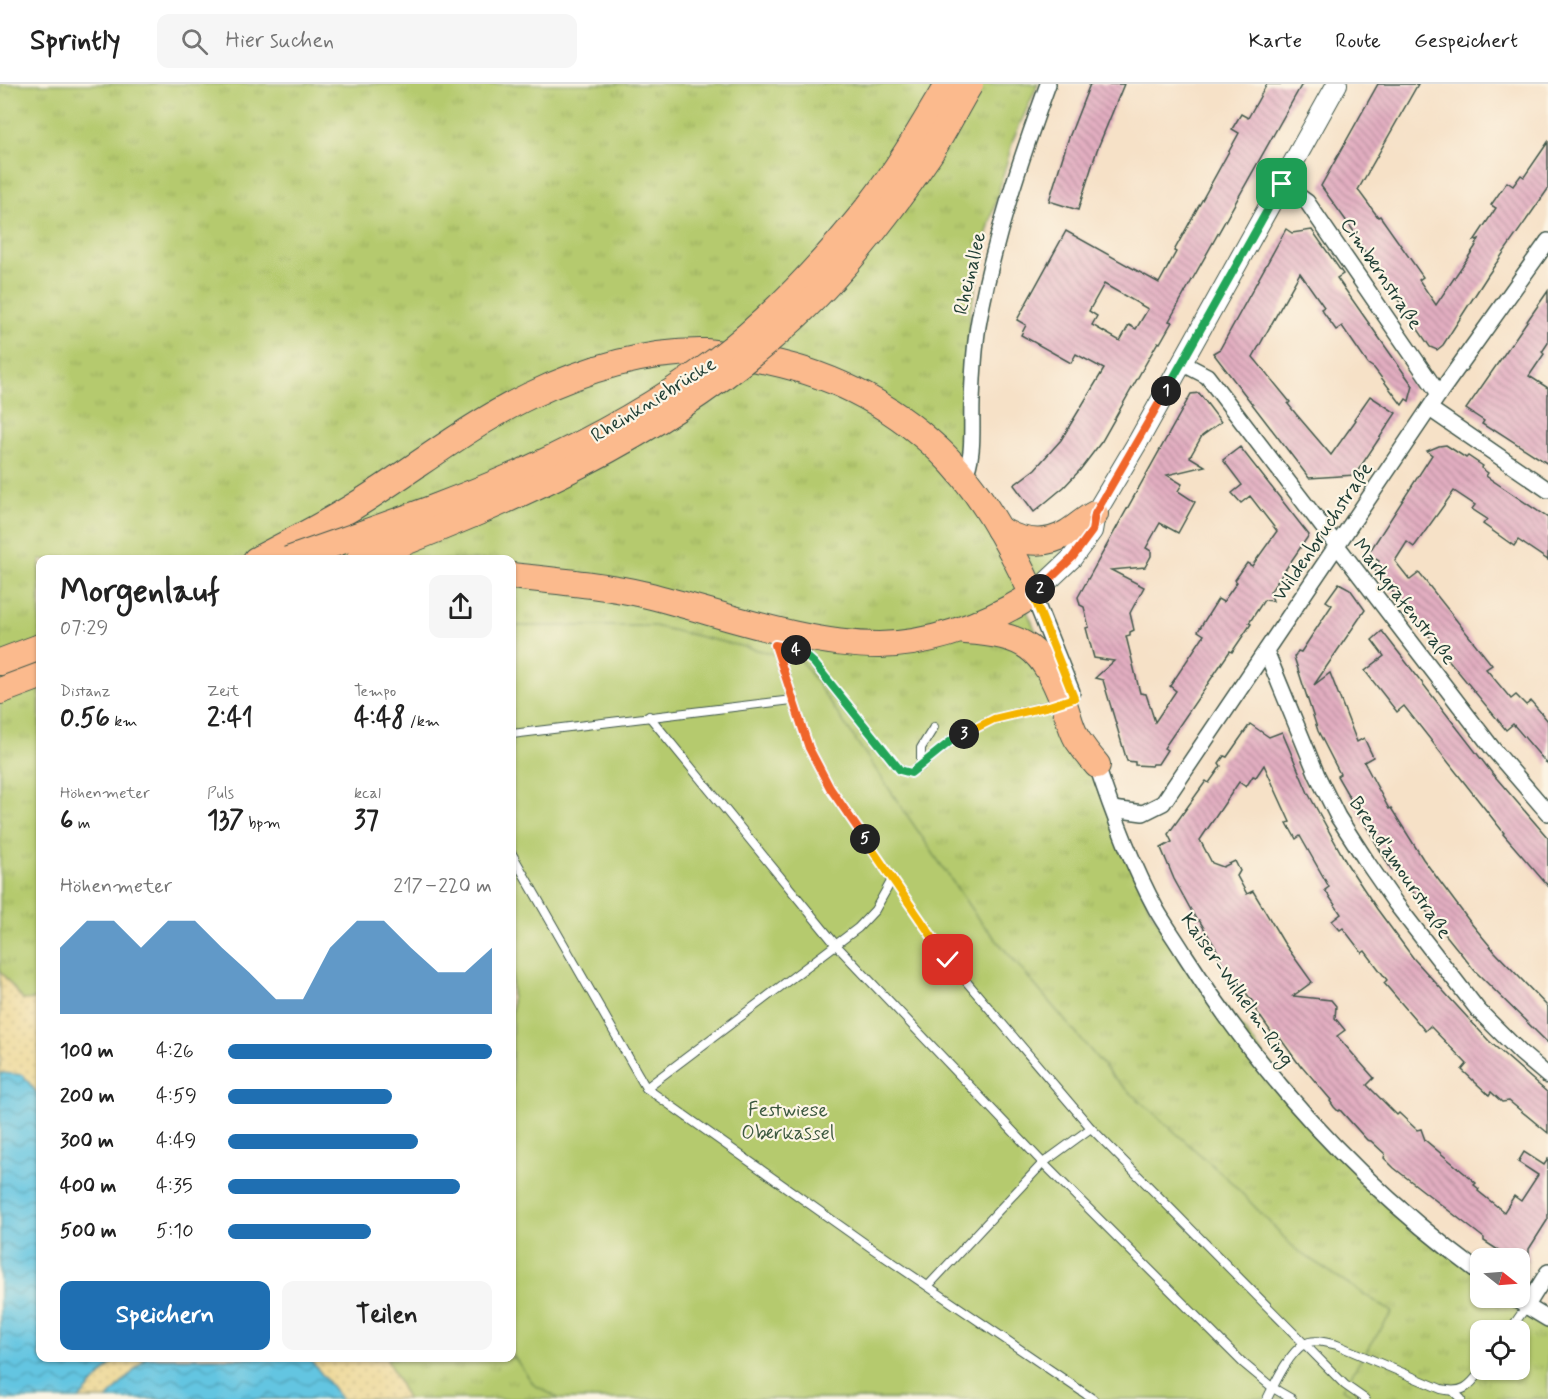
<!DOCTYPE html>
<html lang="de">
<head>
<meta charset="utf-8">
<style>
  body { margin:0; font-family:Mynerve,sans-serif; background:#f6f6f6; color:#222; height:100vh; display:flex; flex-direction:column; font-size:22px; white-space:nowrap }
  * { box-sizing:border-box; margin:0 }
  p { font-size:20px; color:#767676 }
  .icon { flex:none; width:33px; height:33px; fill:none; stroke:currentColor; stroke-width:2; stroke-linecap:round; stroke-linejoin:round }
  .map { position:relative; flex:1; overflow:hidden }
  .drawer { position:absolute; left:36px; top:471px; width:480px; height:807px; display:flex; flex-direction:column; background:#fff; border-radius:12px; box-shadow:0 2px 4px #0004 }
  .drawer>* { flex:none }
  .needle { width:39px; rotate:107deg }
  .controls { position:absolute; left:1470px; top:1164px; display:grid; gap:12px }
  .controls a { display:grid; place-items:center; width:60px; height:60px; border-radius:12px; background:#fff; box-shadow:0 2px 4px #0004; font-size:30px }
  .pin { position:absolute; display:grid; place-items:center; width:51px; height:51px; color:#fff; margin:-26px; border-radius:12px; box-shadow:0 3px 9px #0006 }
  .km { position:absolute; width:30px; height:30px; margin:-15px; border-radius:50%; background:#222; color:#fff; font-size:16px; line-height:30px; text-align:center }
  .round { display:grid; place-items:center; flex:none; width:63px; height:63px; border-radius:12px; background:#f6f6f6 }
  .head { display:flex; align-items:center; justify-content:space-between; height:102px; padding:0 24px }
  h1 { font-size:33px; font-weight:700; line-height:45px }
  .metrics { display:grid; grid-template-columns:repeat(3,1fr); gap:9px; height:102px; padding:6px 24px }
  .metrics div { display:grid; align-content:center }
  .metrics b { font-size:26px; font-weight:700 }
  .metrics small { font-size:16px; font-weight:400 }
  .metrics p { font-size:16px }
  .chart { height:168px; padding:12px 24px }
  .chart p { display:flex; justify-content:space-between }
  .chart svg { width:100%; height:108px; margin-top:6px; fill:#1f6fb2; opacity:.7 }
  .action { display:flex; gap:12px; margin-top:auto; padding:12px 24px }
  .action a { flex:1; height:69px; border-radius:12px; background:#1f6fb2; color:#fff; font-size:24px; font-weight:700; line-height:69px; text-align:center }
  .action a+a { background:#f6f6f6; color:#222 }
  ul { padding:0 24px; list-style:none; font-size:20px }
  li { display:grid; grid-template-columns:96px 72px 1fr; align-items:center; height:45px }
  li i { height:15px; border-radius:8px; background:#1f6fb2 }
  header { display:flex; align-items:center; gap:36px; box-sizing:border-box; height:84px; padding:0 30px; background:#fff; border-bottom:2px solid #e0e0e0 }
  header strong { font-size:28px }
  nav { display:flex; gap:33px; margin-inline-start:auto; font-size:21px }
  .search { width:420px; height:54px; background:#f6f6f6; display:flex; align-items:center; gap:15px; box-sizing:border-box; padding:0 21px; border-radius:12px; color:#767676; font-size:22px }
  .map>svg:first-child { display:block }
</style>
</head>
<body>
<header>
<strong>Sprintly</strong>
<div class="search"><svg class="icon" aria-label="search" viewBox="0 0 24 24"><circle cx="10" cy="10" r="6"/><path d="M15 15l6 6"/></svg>Hier suchen</div>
<nav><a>Karte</a><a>Route</a><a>Gespeichert</a></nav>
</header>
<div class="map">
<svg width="1548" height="1315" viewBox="0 0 1548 1315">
  <defs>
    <pattern id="grass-tufts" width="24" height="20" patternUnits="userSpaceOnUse" patternTransform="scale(1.5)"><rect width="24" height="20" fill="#b5ca6e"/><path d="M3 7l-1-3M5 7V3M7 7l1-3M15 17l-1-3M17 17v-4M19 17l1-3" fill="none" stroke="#9bae60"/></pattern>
    <pattern id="sand-dots" width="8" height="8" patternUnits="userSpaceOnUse" patternTransform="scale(1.5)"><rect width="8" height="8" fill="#eeda9e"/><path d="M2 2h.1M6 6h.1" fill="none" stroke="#ccbc89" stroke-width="1.8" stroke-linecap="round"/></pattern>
    <pattern id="water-waves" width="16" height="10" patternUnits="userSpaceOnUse" patternTransform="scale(1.5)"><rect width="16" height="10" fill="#63c5e1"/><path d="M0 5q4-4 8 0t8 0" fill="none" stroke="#51a1b7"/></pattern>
    <pattern id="building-back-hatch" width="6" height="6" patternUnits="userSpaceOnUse" patternTransform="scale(1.5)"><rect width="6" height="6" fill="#e3aec1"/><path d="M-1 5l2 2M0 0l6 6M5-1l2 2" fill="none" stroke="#b78f9e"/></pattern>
  </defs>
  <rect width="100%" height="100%" fill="#fcf5e5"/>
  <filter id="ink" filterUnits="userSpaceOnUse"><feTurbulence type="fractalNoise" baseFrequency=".0167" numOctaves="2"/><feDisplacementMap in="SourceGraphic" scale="12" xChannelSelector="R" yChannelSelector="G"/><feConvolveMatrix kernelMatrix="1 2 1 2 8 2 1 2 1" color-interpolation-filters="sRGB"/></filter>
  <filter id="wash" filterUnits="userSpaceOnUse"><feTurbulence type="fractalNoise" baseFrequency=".008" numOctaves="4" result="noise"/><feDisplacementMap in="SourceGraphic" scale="24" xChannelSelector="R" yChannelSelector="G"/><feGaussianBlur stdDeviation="1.35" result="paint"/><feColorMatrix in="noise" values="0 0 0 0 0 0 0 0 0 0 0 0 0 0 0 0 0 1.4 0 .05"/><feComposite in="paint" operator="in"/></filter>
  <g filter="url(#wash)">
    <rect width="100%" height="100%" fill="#f6e1c7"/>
    <!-- grass -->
    <g fill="url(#grass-tufts)" stroke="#6a8451" stroke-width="1.5" fill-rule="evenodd">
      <path d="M0,0H1038L1013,56L987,149L970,229L962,406L994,450L1065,615L1152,829L1349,1079L1480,1189V1214H1513L1548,1235V1315H407L386,1274H512V476H40V915L23,916L0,887ZM1480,1246H1520V1286H1480Z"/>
      <path d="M1057,461L1063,471L1036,493L1021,463Z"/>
    </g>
    <!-- sand -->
    <g fill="url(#sand-dots)" stroke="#868c69" stroke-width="1.5">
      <path d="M0,887L23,916L40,915V1013L23,991H0Z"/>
      <path d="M117,1274H146L107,1315H79Z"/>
      <path d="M309,1274H386L407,1315H341Z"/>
    </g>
    <!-- green -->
    <path fill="#b5ca6e" stroke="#6a8451" stroke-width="1.5" d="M512,542H654L801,576L976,832L1114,994L1231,1098L1296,1166L1392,1228L1342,1305L1360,1315H560L534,1301L512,1270Z"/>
    <!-- water -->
    <g fill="url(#water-waves)" stroke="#41818a" stroke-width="1.5">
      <path d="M2,989L23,991L40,1013V1274H117L79,1315H0V991Z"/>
      <path d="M146,1274H309L341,1315H107Z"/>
    </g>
    <g id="blocks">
      <!-- building -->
      <g fill="url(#building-back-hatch)" fill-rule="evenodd">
        <path d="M1090,0H1124L1097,66L1078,126L1049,117L1068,56Z"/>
        <path d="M1267,0H1302L1169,237L1172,238L1160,259L1158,258L1102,357L1080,386L1064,403L1034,428L1014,401L1035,385L1061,356L1104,285L1076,270L1071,279L1021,251L1026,241L1017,236L1066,147L1159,199L1176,168L1174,167L1239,49L1232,45L1241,30L1248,34ZM1104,200L1148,225L1136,245L1129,241L1120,257L1092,241L1097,232L1089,227Z"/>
        <path d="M1378,0H1418L1358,106L1378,133L1380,132L1423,193L1419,196L1436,221L1475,163L1479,155L1474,157L1496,124L1491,121L1507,98L1513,102L1521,91L1524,93L1548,58V105L1488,191L1443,261L1437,266L1430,263L1353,150L1355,149L1321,102Z"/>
        <path d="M1286,145L1292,149L1312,146L1343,190L1337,194L1413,302L1409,317L1406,315L1402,321L1374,284L1368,280L1342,242L1336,246L1321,225L1324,223L1300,189L1253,273L1290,318L1288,320L1296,330L1331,371L1356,336L1354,335L1370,312L1396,329L1355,391L1309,394L1213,269L1220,265Z"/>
        <path d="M1548,207V259L1542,268L1544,270L1529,292L1548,304V380L1494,345L1493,347L1482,340L1484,337L1466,325Z"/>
        <path d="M1199,309L1221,338L1202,352L1190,373L1205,382L1167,391L1182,400L1178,407L1195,418L1178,449L1160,439L1146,464L1151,467V472L1145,483L1111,486L1144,503L1130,529L1134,546L1130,548V551L1126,552L1140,609L1146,610L1155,638L1176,607L1170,602L1204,551L1198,547L1218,515L1223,518L1237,498L1235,496L1247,479L1252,482L1277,447L1250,412L1241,419L1232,409L1242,401L1223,376L1240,363L1309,451L1270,508L1273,517L1264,516L1249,539L1251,540L1232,568L1230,567L1164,664L1167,666L1158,680H1153L1152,682L1135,681V678L1127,677L1103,596L1095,594L1114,577L1094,574L1086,544L1089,543L1084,523L1080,521L1078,513L1191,310Z"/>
        <path d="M1446,361L1466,374L1468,372L1483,382L1481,384L1488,389L1486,392L1548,434V476L1518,456L1514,462L1483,440L1487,435L1472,425L1475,421L1454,407L1414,463L1407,458L1395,477L1410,496L1419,489L1492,581L1486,585L1511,615L1516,611L1526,621L1531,617L1548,637V681L1513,640L1506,646L1374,485L1379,477L1368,470L1432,371L1427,367L1439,362Z"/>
        <path d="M1339,499L1350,505L1365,526L1314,601L1330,589L1357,658L1364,654L1373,673L1364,678L1389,725L1391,724L1423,775L1470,838L1495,868L1548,923V959L1475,887L1424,824L1396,783L1391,785L1337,692L1340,690L1318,647L1294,573L1298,567L1301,568L1332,521L1326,517Z"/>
        <path d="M1382,547L1492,689L1548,754V802L1503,750L1504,749L1404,622L1397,628L1365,587L1384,572L1372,556Z"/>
        <path d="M1250,640L1269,653L1282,648L1308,709L1347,780L1377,825L1414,875L1489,957L1548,1009V1049L1509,1017L1502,1018L1491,1008L1489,1011L1462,986L1467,980L1430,942L1425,947L1415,935L1384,899L1387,896L1365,867L1362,869L1343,844L1340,846L1332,837L1341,830L1325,806L1329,803L1300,752L1296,755L1287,739L1290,738L1264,681L1256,693L1253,692L1246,703L1239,698L1204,750L1200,756L1212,779L1223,783L1235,777L1240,787L1237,792L1247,810L1253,807L1284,859L1312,898L1293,912L1331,916L1336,922L1335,934L1345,946L1337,952L1374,994L1367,1001L1397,1031L1399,1029L1417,1046L1421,1045L1425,1056L1476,1099L1474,1101L1479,1105L1478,1107L1504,1128L1514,1112L1521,1117L1538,1091L1518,1078L1524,1068L1544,1081L1548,1075V1135L1529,1165V1179L1519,1172L1517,1174L1510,1170L1509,1173L1484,1157V1154L1394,1084L1384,1074L1385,1070L1371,1057L1367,1056L1340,1026L1338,1027L1334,1023L1330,1017L1331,1016L1302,982L1301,983L1280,954L1276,955L1255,925L1257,923L1242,904L1240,905L1235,897L1232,899L1225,889L1226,888L1220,879L1222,878L1216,868L1217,866L1199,836L1197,837L1174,795L1161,764L1172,758L1168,750L1206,697L1209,699L1221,682L1219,679L1224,672L1227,673Z"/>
      </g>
    </g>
  </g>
  <g filter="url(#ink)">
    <use href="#blocks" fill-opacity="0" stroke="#3f564a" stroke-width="1.5"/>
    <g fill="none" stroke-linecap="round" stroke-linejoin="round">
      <!-- service casing -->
      <g stroke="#3f564a" stroke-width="10">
        <g id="service">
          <path d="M1059,619L994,635L952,656L911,689L900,686L810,575L795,566L775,561L809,664L830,704L948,876L1091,1044L1345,1301L1365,1315"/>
          <path d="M649,632L836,861L1043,1079L1243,1279L1273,1304L1292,1315"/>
          <path d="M512,650L792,616"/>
          <path d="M921,682V664L934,643"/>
          <path d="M512,770L646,1004L873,1165L1093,1315"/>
          <path d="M646,1004L858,844L875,826L893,794"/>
          <path d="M928,1202L1043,1079L1091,1044"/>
          <path d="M1510,1246L1526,1223"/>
          <path d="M1454,1308L1461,1315"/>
          <path d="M1267,1315C1275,1299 1289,1269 1304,1260C1314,1254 1327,1259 1337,1261L1441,1305C1463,1310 1469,1303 1482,1286"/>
        </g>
      </g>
      <!-- minor casing -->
      <g stroke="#3f564a" stroke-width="18">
        <g id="minor">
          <path d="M1282,100L1307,118L1439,310"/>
          <path d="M1182,279L1207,292L1493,665L1548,729"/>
          <path d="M1430,325L1548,406"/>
          <path d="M964,394C975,371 971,342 972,318C973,290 974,263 979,236C994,155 1020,77 1048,0"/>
          <path d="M1033,511L1072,608"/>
          <path d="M1266,567L1317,691L1338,733L1367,778L1396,820L1478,926L1521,969L1548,992"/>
          <path d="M1094,673C1111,725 1130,777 1156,825C1165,841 1176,856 1185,871C1263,995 1363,1103 1480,1189"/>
          <path d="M1113,725L1143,729L1163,719L1439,310L1548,157"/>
          <path d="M1513,1214L1548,1235"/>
          <path d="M1526,1223L1548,1188"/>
        </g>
      </g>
      <!-- tertiary casing -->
      <g stroke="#3f564a" stroke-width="22">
        <path id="tertiary" d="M1033,511L1072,474L1092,447L1095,430L1139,356L1337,0"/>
      </g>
      <!-- trunk casing -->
      <g stroke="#3f564a" stroke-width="28">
        <g id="trunk">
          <path d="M999,445C1021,459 1044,463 1067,449C1077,443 1085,435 1095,430"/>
          <path d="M256,476C298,454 339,433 378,407C427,375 477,337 529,312C583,286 645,267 705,268C716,269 727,271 738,272C814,282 883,313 939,366C980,405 1009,459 1033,511C987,539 934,560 879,561C804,561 720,529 647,511C603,501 557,497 512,492"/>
          <path d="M965,547C1026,551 1042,563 1064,620C1068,631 1071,645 1077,655C1083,664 1090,673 1097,681"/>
          <path d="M0,578L40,563"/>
          <path d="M0,607L40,592"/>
        </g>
      </g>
      <!-- service -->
      <use href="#service" stroke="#fff" stroke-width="8"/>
      <!-- minor -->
      <use href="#minor" stroke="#fff" stroke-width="15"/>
      <!-- tertiary -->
      <use href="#tertiary" stroke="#fff" stroke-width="20"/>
      <!-- trunk -->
      <use href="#trunk" stroke="#fbba8d" stroke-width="26"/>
      <!-- trunk-bridge casing -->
      <g stroke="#3f564a" stroke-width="28" stroke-linecap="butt">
        <g id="trunk-bridge">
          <path d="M288,476C369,447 451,420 529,385C595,355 659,319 717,276C774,233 825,177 869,122C899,84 923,42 948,0"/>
          <path d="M359,476C514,416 658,356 783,244C839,195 887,133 929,71C944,48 956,23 970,0"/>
        </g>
      </g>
      <!-- trunk-bridge -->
      <use href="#trunk-bridge" stroke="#fbba8d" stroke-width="26"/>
    </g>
  </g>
  <g fill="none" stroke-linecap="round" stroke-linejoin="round" filter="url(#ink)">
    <!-- split-1 casing -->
    <g stroke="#fff" stroke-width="12">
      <path id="split-1" d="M1166,307L1282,100"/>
    </g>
    <!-- split-2 casing -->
    <g stroke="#fff" stroke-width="12">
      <path id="split-2" d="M1040,505L1072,474L1092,447L1095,430L1166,307"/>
    </g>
    <!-- split-3 casing -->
    <g stroke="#fff" stroke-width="12">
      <path id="split-3" d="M964,650L994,635L1049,622L1074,614L1033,511L1040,505"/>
    </g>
    <!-- split-4 casing -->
    <g stroke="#fff" stroke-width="12">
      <path id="split-4" d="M796,566L805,571L814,579L900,686L911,689L952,656L964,650"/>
    </g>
    <!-- split-5 casing -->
    <g stroke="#fff" stroke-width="12">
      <path id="split-5" d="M796,566L775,561L809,664L830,704L865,755"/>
    </g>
    <!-- split-6 casing -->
    <g stroke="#fff" stroke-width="12">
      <path id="split-6" d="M865,755L948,876"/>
    </g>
    <!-- split-1 -->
    <use href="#split-1" stroke="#22a559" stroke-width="8"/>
    <!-- split-2 -->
    <use href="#split-2" stroke="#f0652b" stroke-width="8"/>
    <!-- split-3 -->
    <use href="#split-3" stroke="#f5b400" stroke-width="8"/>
    <!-- split-4 -->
    <use href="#split-4" stroke="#22a559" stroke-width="8"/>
    <!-- split-5 -->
    <use href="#split-5" stroke="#f0652b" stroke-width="8"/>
    <!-- split-6 -->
    <use href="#split-6" stroke="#f5b400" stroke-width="8"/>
  </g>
  <g text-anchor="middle" stroke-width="4.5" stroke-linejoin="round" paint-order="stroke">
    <!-- street labels -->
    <g font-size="20" fill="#1f3d34" stroke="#fcf5e5">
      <text transform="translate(969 189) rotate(-77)" y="7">Rheinallee</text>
      <text transform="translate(1382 189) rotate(56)" y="7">Cimbernstraße</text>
      <text transform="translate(653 315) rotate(-32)" y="7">Rheinkniebrücke</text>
      <text transform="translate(1322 447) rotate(-56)" y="7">Wildenbruchstraße</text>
      <text transform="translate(1405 517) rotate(52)" y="7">Markgrafenstraße</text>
      <text transform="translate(1401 783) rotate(56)" y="7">Brend'amourstraße</text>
      <text transform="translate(1238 905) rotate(55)" y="7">Kaiser-Wilhelm-Ring</text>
    </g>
    <!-- park labels -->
    <g font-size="20" fill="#3d5940" stroke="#fcf5e5">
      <text x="788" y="1032">Festwiese<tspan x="788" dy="23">Oberkassel</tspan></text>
    </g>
  </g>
</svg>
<div class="controls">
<a><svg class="needle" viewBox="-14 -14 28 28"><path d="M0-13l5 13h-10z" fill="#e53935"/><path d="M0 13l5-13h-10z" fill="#767676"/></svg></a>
<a><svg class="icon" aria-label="locate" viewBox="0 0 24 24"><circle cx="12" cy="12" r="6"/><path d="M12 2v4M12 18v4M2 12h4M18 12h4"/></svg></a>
</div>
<div class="pin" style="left:1282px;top:100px;background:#1e9e55"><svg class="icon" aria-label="arrive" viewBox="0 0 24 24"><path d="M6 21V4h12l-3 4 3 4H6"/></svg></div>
<div class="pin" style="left:948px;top:876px;background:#d93025"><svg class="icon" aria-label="check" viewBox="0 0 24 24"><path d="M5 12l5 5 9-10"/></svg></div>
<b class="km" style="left:1166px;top:307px">1</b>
<b class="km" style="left:1040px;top:505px">2</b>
<b class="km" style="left:964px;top:650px">3</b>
<b class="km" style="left:796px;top:566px">4</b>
<b class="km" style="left:865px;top:755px">5</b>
<section class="drawer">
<div class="head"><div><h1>Morgenlauf</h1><p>07:29</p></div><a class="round"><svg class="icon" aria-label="share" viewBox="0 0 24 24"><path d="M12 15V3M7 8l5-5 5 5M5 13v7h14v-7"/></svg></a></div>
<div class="metrics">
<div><p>Distanz</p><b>0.56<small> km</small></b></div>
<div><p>Zeit</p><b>2:41</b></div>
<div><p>Tempo</p><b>4:48<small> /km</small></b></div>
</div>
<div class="metrics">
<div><p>Höhenmeter</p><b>6<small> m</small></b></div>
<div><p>Puls</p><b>137<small> bpm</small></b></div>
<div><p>kcal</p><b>37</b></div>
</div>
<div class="chart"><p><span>Höhenmeter</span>217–220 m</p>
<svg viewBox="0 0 160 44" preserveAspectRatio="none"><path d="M0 44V17L10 6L20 6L30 17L40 6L50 6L60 17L70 27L80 38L90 38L100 17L110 6L120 6L130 17L140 27L150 27L160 17V44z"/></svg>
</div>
<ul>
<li><b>100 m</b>4:26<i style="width:100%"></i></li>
<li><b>200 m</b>4:59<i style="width:62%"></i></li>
<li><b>300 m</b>4:49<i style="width:72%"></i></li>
<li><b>400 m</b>4:35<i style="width:88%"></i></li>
<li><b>500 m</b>5:10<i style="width:54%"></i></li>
</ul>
<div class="action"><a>Speichern</a><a>Teilen</a></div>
</section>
</div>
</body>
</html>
